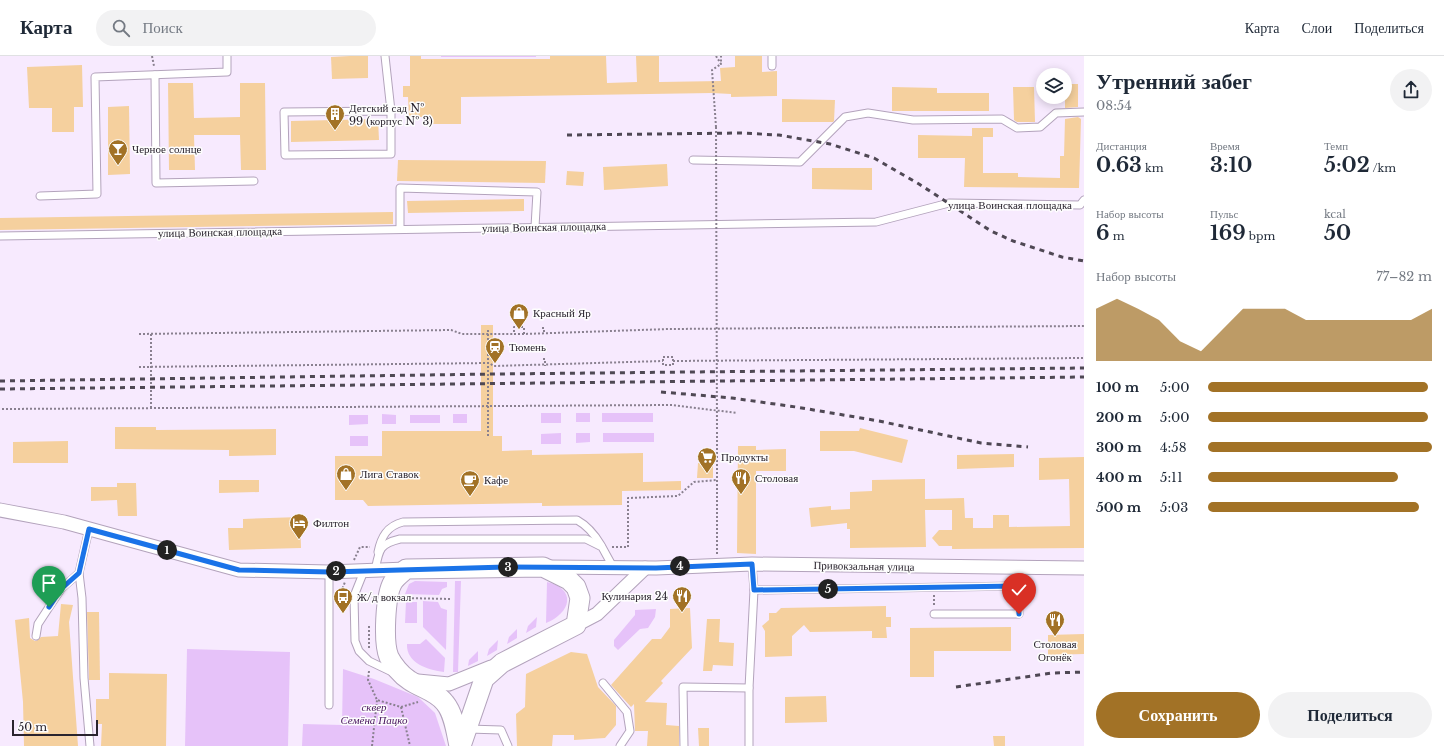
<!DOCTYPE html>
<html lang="ru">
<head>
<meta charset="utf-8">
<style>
  body { margin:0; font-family:"Libre Baskerville",serif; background:#f2f2f3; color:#1f2937; height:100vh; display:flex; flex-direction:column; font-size:15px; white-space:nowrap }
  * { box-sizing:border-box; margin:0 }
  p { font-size:13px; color:#747a83 }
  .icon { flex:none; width:22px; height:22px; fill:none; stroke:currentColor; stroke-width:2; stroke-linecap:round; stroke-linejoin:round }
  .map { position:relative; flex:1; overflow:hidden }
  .drawer { display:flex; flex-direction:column; background:#fff; width:360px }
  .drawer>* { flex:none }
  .fabs { position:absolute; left:1036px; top:12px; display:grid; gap:8px }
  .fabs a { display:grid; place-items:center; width:36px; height:36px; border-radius:50%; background:#fff; box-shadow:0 2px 10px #0003; font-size:20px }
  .scale { position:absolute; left:12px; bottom:10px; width:86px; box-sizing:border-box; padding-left:4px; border:2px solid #2a242e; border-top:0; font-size:11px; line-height:14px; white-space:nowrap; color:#2a242e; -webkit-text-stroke:3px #fdfdfd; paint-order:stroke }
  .pin { position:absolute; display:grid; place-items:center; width:34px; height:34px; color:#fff; margin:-41px -17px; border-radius:50% 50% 50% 0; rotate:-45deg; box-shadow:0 0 4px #0007 }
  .pin .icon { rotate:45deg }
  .km { position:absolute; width:20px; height:20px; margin:-10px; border-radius:50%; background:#222; color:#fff; font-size:11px; line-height:20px; text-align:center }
  .round { display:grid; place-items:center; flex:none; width:42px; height:42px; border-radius:21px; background:#f2f2f3 }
  .overview { display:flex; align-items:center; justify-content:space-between; height:68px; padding:0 12px }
  h1 { font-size:22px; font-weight:800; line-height:30px }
  .stats { display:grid; grid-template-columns:repeat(3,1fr); gap:6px; height:68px; padding:4px 12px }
  .stats div { display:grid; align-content:center }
  .stats b { font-size:20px; font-weight:800 }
  .stats small { font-size:11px; font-weight:400 }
  .stats p { font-size:11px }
  .chart { height:112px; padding:8px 12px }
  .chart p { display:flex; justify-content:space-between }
  .chart svg { width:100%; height:72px; margin-top:4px; fill:#a27226; opacity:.7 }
  .cta { display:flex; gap:8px; margin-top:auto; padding:8px 12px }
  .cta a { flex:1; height:46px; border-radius:24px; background:#a27226; color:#fff; font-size:16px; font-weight:800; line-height:46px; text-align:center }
  .cta a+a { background:#f2f2f3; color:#1f2937 }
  ul { padding:0 12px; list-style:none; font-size:13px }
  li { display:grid; grid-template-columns:64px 48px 1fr; align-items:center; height:30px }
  li i { height:10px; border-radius:5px; background:#a27226 }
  header { display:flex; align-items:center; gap:24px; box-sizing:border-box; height:56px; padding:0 20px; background:#fff; border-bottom:1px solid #e0e1e3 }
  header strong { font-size:19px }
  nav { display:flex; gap:22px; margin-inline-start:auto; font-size:14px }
  .search { width:280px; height:36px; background:#f2f2f3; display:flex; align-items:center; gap:10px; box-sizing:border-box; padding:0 14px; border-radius:22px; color:#747a83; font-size:15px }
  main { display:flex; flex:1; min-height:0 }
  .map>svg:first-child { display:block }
</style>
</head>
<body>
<header>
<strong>Карта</strong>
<div class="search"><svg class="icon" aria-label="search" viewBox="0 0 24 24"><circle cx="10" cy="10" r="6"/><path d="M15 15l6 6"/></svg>Поиск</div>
<nav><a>Карта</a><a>Слои</a><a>Поделиться</a></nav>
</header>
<main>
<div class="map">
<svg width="1084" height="690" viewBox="0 0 1084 690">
  <rect width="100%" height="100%" fill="#f7eafe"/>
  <!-- green -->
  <g fill="#e6c2f9">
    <rect x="441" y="0" width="95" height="1"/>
    <rect x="541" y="357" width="20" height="10"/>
    <rect x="576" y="357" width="14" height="9"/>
    <rect x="602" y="357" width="51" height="9"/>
    <path d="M382,358L396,359V368H382Z"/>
    <rect x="453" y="358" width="14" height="9"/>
    <path d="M349,359H368V368L349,369Z"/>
    <rect x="410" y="359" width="30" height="8"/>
    <path d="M561,377V388H541V378Z"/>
    <path d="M576,377H590V386L576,387Z"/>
    <rect x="603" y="377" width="51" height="9"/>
    <rect x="350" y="380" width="18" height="10"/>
    <path d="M415,525L447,526V531L442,533L439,539L405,538L409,528Z"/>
    <path d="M455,525H461L458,616H453Z"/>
    <path d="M547,526C577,533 571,557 546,567Z"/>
    <path d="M423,545L438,546L441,552L447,554L446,594L423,571Z"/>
    <path d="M406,546H417V567H405Z"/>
    <path d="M656,553L655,561L648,572L640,573L618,594L614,590V584L635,559V554Z"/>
    <path d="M537,561L536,571L526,577L528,570Z"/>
    <path d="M517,573V582L507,588L509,581Z"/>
    <path d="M426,583L445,602L444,616C428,614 406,607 407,588H420Z"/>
    <path d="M498,584L497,594L487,600L489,593Z"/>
    <path d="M187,593L290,596L288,690H185Z"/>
    <path d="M478,595V605L468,610L469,604Z"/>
    <path d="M343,613L374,623L418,641L435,657L446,690H302L303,668L342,669Z"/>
  </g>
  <!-- building -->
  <g fill="#f5d09e">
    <path d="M350,0H368V22L332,23L331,1Z"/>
    <path d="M410,0H421V3H550V0H606L607,27L637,26L636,0H659V26L721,25L720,12L735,11V0H762V16L777,15V40L731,41V38L712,37L461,41V68H425V61H409L408,41H403V30H410Z"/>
    <path d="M82,9L83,51H74V76H52V52H29L27,11Z"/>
    <path d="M168,27H193L194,62L240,61V27H265L266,114H241L240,79H194L195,114H169Z"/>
    <path d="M1065,28H1078V51L1065,52Z"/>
    <path d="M892,31L937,32V37H989V55H892Z"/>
    <path d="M1013,31H1034L1035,66H1017L1014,64Z"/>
    <path d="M782,43L835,44L834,65L833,66H782Z"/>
    <path d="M129,50L130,118L108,119V51Z"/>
    <path d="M1078,61L1081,63L1079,132L964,131L965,102H918V79L972,80V72H993V81H983V117H1018V121L1060,122V100H1064L1065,63Z"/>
    <path d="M378,63L379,84L291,86V65Z"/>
    <path d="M398,104L546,105L545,127L397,125Z"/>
    <path d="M667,108L668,130L604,134L603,111Z"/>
    <path d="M812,112H872V134L812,133Z"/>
    <path d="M567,115L584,116L583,130L566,129Z"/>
    <path d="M524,143V155L408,157L407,145Z"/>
    <path d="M393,156V168L0,174V162Z"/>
    <path d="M481,269H493V380H502V395L532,394V399L643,397V426L681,425V434L622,435V449L542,450V447L368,450L363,444H335V400H382V375H481Z"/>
    <path d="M115,371H156V374L276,373V399L229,400V394L115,393Z"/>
    <path d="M860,372L908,384L902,407L854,395H820V375H859Z"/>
    <path d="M68,385V407H13V386Z"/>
    <path d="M738,390H756V394L786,393V415H756V498L737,497Z"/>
    <path d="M1014,398V411L957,413V399Z"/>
    <path d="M1084,401V492L952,493V490H939L932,482L939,474H952V454H925L926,491L850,492V473H847V467L811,471L809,452L831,450V454L850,453V436L872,435V424L925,423V443L964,442L965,462H973V472H993V459H1009V471L1070,470L1069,423L1039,424V402Z"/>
    <path d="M698,407H713V422H697Z"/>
    <path d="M219,424H259V436L219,437Z"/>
    <path d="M117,427H136L137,460H118L117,444L91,445V431H117Z"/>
    <path d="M300,461L301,492L229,494L228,472H243V463Z"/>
    <path d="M61,548L73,549L69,566L78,690H24L23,646L15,564L29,562L30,582L35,585L38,584L41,581L58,580Z"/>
    <path d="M886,550V561H891V571H886L887,582H872V575L810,576L804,569L792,580V600L765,601V575L762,570L769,564V557H776L781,552Z"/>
    <path d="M690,552L692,592L661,625L663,627L645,646L667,647L666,669L679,670V690H647L648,675H635L634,648L631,651L611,629L652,583H661L670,571V553Z"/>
    <path d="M87,556H99L100,624H89Z"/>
    <path d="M707,563H720L719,586L734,587L733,610L713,609L712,615H703Z"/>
    <path d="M1011,571V595H934V621H910V572Z"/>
    <path d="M1084,578V598L1048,599V579Z"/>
    <path d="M571,596L587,598L598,631L616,650V669L605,682L574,684V679H553L552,690H517L516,658L525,651L526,618Z"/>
    <path d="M109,617L167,618L166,690H101L102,668H96V643H109Z"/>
    <path d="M826,640L827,666L785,667V641Z"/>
    <path d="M698,672H709V690H699Z"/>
    <path d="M993,680H1005V690H994Z"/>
  </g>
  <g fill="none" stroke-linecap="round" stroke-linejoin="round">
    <!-- lane casing -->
    <g stroke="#b3a3bc" stroke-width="9">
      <g id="lane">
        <path d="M385,0L391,55V98L285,99L284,56L391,55"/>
        <path d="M772,0V10"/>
        <path d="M155,19L156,127L254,125"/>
        <path d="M693,104L800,106L845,61L868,57L913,64L1002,63L1017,72L1040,71L1056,57L1084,56"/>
        <path d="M40,140L97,138L95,21L227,16V0"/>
        <path d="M400,173V132L537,136L535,171"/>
        <path d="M0,180L876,166L949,147L1080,149L1084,144"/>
        <path d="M89,473L79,517L82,542L84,622L90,690"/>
        <path d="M378,496C381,481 387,470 403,466L577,464C588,470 595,479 601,489"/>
        <path d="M364,515L354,540L355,585L359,595L369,605L392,616"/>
        <path d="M375,515C379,494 379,488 400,483H586L602,491L613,511"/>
        <path d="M754,534L1017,530L1019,558H934"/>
        <path d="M36,580L38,568L61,533L79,517"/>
        <path d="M603,627L627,656L630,675L620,690"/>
        <path d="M329,649V516"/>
        <path d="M468,673L501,674L508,690"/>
        <path d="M684,690L683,631L749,632"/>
        <path d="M749,690V632L754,534L752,508"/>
      </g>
    </g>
    <!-- street casing -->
    <g stroke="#b3a3bc" stroke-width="15">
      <g id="street">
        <path d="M0,454L64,466L239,514L329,516L406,513"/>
        <path d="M548,511L656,512L752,508L1084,512"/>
        <path d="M576,569L597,558L645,512"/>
        <path d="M418,625L449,628L491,611"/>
      </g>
    </g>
    <!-- secondary casing -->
    <g stroke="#b3a3bc" stroke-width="21">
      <path id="secondary" d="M459,690C456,676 454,658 445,647C436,635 420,632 409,624C401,619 393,609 389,601C383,587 385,539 393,526C396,521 402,517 406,513L543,511L569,524L576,531L580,542L576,569L502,607L484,623L461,690"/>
    </g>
    <!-- path -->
    <g stroke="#89808f" stroke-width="2" stroke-dasharray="2 2" stroke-linecap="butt">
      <path d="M152,0L154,10"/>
      <path d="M716,0L721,8V0"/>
      <path d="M716,71L712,14L721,8"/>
      <path d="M542,272H544V277"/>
      <path d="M139,278L451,274L462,278H513"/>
      <path d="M524,278V271H514V278H524L669,273L1084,270"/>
      <rect x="663" y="301" width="10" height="8"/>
      <path d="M543,303H545V310"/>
      <path d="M673,305L1084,302"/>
      <path d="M139,311L489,307L494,310L663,305"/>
      <path d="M151,352V277"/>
      <path d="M2,353L672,349L737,357"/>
      <path d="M612,491H628V442L678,440L694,426L717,424"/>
      <path d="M717,498V375"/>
      <path d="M354,504L360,491H370"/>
      <path d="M341,536L345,526"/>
      <path d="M934,539V549"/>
      <path d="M364,540L374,541"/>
      <path d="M404,542L451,543"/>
      <path d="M369,570V593"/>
      <path d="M369,615L368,624L377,644L401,651L418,646"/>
      <path d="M401,651L410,690"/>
      <path d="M372,690L377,644"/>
    </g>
    <!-- lane -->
    <use href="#lane" stroke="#fff" stroke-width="7"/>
    <!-- street -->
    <use href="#street" stroke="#fff" stroke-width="13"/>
    <!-- secondary -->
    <use href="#secondary" stroke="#fff" stroke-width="19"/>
    <!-- rail -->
    <g stroke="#4f4854" stroke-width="3" stroke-dasharray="5 5" stroke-linecap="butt">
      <path d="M567,79L740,77L779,79L830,88L874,102L919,128L991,175L1013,185L1062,201L1084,205"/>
      <path d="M0,325L495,318L1084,312"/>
      <path d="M0,333L1084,321"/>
      <path d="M661,336L732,342L796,351L879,365L981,387L1028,391"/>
      <path d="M956,631L1052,617L1084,616"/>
    </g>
    <!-- path-bridge -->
    <g stroke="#89808f" stroke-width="2" stroke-dasharray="2 2" stroke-linecap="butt">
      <path d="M716,71L717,375"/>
      <path d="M488,380V272"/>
    </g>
  </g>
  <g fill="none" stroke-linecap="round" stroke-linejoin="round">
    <!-- route casing -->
    <g stroke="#fff" stroke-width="8">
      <path id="route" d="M49,551L61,533L79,517L89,473L239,514L330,516L506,511L656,512L752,508L754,534L1017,530L1019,558"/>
    </g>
    <!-- route -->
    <use href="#route" stroke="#1a73e8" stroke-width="5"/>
  </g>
  <!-- icons -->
  <defs>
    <g id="building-pin" transform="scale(1)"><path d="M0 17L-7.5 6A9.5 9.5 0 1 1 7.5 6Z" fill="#a27226" stroke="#fdfdfd"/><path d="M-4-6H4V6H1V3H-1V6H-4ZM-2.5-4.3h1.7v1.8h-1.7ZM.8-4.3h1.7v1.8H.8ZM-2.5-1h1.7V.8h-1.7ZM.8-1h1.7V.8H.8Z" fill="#fff"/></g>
    <g id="bar-pin" transform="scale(1)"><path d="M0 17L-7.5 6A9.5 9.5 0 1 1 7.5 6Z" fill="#a27226" stroke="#fdfdfd"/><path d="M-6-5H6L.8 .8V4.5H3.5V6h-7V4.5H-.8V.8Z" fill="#fff"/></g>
    <g id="shop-pin" transform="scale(1)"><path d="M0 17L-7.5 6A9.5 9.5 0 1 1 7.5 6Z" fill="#a27226" stroke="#fdfdfd"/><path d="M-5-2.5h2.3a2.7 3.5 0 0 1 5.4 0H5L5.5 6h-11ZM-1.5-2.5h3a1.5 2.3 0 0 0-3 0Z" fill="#fff"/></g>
    <g id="station-pin" transform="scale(1)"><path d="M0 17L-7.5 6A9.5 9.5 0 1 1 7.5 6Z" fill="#a27226" stroke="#fdfdfd"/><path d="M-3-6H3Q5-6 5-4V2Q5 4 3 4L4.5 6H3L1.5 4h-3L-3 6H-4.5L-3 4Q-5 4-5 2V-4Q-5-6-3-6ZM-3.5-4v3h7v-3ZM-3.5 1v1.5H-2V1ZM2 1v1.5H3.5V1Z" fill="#fff"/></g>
    <g id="supermarket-pin" transform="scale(1)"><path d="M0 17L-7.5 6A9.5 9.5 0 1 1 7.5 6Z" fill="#a27226" stroke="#fdfdfd"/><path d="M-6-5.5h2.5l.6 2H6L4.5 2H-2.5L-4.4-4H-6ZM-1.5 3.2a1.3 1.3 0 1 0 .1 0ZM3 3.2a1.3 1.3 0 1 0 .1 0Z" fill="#fff"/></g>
    <g id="restaurant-pin" transform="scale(1)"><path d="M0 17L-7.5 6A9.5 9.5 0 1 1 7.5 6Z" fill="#a27226" stroke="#fdfdfd"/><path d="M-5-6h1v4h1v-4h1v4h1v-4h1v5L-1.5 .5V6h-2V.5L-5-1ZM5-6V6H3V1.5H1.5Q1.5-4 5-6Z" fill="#fff"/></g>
    <g id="cafe-pin" transform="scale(1)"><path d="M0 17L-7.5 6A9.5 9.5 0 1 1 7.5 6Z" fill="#a27226" stroke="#fdfdfd"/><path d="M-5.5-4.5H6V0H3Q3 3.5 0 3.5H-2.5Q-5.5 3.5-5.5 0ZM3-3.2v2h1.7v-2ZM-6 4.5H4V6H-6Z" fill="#fff"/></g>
    <g id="hotel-pin" transform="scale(1)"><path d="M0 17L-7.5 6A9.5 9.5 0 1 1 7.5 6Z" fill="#a27226" stroke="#fdfdfd"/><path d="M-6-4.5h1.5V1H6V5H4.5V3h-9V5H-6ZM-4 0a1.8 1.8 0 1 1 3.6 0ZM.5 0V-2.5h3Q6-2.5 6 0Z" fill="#fff"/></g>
    <g id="bus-pin" transform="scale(1)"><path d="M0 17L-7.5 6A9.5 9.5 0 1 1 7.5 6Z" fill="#a27226" stroke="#fdfdfd"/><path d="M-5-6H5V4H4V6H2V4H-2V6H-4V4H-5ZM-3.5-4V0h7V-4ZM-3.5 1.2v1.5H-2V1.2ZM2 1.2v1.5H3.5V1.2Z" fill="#fff"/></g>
  </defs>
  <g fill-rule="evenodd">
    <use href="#building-pin" x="335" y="58"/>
    <use href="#bar-pin" x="118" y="93"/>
    <use href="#shop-pin" x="519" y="257"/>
    <use href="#station-pin" x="495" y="291"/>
    <use href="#supermarket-pin" x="707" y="401"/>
    <use href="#shop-pin" x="346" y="418"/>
    <use href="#restaurant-pin" x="741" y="422"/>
    <use href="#cafe-pin" x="470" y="424"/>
    <use href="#hotel-pin" x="299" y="467"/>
    <use href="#restaurant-pin" x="682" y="540"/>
    <use href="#bus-pin" x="343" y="541"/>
    <use href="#restaurant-pin" x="1055" y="564"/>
  </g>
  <g text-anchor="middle" stroke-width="3" stroke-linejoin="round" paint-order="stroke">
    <!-- poi labels -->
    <g font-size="11" fill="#2a242e" stroke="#fdfdfd" text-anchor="start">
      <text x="349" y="56">Детский сад №<tspan x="349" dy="13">99 (корпус № 3)</tspan></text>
      <text x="132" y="97">Черное солнце</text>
      <text x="533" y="261">Красный Яр</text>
      <text x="509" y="295">Тюмень</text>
      <text x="721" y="405">Продукты</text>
      <text x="360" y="422">Лига Ставок</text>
      <text x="755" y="426">Столовая</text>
      <text x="484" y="428">Кафе</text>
      <text x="313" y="471">Филтон</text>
      <text x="668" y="544" text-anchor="end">Кулинария 24</text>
      <text x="357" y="545">Ж/д вокзал</text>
      <text x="1055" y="592" text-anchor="middle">Столовая<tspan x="1055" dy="13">Огонёк</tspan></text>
    </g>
    <!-- street labels -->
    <g font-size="11" fill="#2a242e" stroke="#fdfdfd">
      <text x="1010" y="153">улица Воинская площадка</text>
      <text transform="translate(544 171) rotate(-1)" y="4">улица Воинская площадка</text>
      <text transform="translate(220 176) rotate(-1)" y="4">улица Воинская площадка</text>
      <text transform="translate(864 510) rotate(1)" y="4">Привокзальная улица</text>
    </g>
    <!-- park labels -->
    <g font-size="11" font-style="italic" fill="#46125c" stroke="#fdfdfd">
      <text x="374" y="655">сквер<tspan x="374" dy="13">Семёна Пацко</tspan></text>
    </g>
  </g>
</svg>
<div class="fabs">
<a><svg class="icon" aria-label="layers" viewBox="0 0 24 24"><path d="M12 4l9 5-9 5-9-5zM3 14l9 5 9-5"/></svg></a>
</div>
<div class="scale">50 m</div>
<div class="pin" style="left:49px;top:551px;background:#1e9e55"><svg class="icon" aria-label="arrive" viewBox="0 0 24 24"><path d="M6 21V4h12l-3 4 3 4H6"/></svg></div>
<div class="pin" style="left:1019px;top:558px;background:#d93025"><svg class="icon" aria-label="check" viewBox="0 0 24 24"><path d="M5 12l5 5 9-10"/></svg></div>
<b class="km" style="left:167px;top:494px">1</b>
<b class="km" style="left:336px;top:515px">2</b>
<b class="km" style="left:508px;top:511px">3</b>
<b class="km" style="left:680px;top:510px">4</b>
<b class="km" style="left:828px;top:533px">5</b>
</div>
<section class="drawer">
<div class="overview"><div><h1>Утренний забег</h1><p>08:54</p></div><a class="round"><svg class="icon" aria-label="share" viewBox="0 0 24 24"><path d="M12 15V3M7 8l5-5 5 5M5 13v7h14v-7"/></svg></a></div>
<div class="stats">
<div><p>Дистанция</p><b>0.63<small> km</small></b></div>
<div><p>Время</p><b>3:10</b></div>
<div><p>Темп</p><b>5:02<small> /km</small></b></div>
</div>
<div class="stats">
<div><p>Набор высоты</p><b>6<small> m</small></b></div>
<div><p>Пульс</p><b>169<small> bpm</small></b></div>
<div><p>kcal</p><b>50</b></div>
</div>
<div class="chart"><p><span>Набор высоты</span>77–82 m</p>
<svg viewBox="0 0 160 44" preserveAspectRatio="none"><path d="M0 44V12L10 6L20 12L30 19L40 32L50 38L60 25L70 12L80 12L90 12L100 19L110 19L120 19L130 19L140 19L150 19L160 12V44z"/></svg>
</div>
<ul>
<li><b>100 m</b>5:00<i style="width:98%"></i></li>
<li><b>200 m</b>5:00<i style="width:98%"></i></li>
<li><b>300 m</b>4:58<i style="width:100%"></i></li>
<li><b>400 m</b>5:11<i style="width:85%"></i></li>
<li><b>500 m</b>5:03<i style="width:94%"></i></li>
</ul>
<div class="cta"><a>Сохранить</a><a>Поделиться</a></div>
</section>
</main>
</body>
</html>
